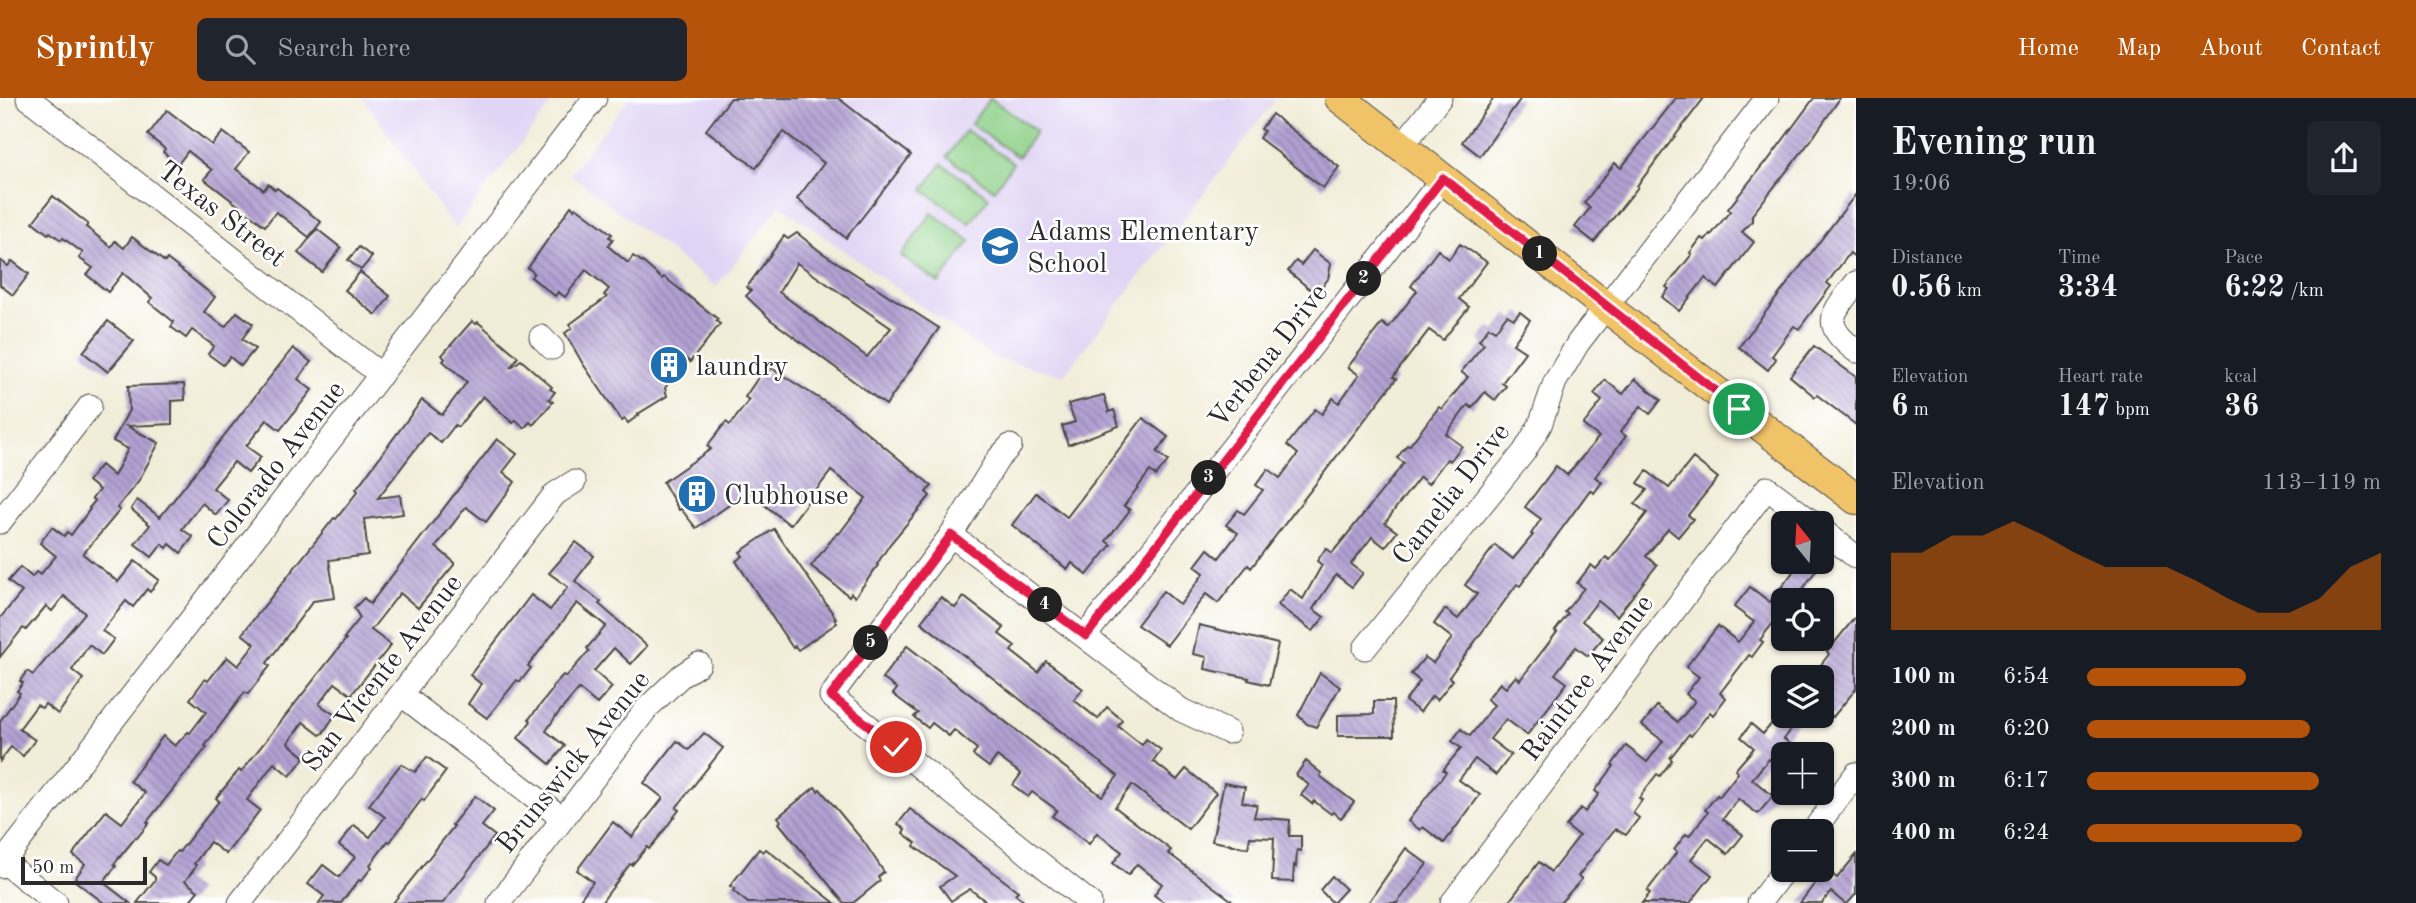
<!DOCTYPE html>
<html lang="en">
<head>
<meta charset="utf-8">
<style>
  body { margin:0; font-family:"Old Standard TT",serif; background:#20242c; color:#f1f3f6; height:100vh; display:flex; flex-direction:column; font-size:26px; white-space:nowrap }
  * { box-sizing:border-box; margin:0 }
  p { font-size:23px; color:#9ea1a6 }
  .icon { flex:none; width:38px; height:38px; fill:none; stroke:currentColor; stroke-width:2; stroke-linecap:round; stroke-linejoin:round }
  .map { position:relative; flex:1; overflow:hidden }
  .side { display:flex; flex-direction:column; background:#171b24; width:560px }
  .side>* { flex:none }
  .needle { width:46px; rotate:342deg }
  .controls { position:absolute; left:1771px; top:413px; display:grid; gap:14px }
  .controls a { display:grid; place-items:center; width:63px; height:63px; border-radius:10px; background:#171b24; box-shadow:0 2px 5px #0004; font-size:35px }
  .scale { position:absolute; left:21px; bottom:18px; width:126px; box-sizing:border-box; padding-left:7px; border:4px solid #2b2b2b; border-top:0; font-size:19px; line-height:24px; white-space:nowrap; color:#2b2b2b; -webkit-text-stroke:5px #fff; paint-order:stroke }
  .pin { position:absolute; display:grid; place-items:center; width:60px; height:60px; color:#fff; margin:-30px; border:4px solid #fff; border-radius:50%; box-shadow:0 2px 7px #0007 }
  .km { position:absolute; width:35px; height:35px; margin:-18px; border-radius:50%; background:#222; color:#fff; font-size:19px; line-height:35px; text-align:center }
  .round { display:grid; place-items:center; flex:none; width:74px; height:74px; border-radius:10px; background:#20242c }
  .headline { display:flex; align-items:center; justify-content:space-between; height:119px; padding:0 35px }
  h1 { font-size:38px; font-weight:600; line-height:52px }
  .stats { display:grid; grid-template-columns:repeat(3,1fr); gap:10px; height:119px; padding:7px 35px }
  .stats div { display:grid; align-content:center }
  .stats b { font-size:30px; font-weight:600 }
  .stats small { font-size:19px; font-weight:400 }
  .stats p { font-size:19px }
  .chart { height:196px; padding:14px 35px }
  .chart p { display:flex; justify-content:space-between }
  .chart svg { width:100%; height:126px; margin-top:7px; fill:#b45309; opacity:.7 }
  ul { padding:0 35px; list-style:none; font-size:23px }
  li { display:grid; grid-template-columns:112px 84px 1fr; align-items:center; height:52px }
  li i { height:18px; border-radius:9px; background:#b45309 }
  header { display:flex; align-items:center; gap:42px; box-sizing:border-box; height:98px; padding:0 35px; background:#b45309; color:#fff }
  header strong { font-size:33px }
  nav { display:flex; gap:38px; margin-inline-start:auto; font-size:24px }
  .search { width:490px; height:63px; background:#20242c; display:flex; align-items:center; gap:18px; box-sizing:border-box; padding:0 24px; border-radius:10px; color:#9ea1a6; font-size:26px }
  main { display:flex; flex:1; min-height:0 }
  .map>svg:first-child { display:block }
</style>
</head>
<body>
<header>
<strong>Sprintly</strong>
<div class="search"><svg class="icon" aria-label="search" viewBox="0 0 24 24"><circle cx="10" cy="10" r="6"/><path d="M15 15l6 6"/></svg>Search here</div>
<nav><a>Home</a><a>Map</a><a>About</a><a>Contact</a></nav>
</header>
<main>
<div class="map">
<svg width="1856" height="805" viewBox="0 0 1856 805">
  <defs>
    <pattern id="building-back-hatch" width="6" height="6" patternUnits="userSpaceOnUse" patternTransform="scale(1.75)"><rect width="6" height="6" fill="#b3a0d3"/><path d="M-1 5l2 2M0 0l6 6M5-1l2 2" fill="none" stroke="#9283ab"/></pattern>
  </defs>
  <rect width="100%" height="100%" fill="#fff"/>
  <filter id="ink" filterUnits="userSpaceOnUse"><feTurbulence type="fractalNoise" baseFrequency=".0143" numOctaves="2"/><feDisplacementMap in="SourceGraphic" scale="14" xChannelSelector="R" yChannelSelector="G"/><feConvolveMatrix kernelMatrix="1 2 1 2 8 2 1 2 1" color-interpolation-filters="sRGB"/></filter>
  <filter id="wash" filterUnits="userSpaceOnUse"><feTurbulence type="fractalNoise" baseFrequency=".00686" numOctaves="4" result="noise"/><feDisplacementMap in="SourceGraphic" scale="28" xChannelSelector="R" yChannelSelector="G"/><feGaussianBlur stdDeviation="1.57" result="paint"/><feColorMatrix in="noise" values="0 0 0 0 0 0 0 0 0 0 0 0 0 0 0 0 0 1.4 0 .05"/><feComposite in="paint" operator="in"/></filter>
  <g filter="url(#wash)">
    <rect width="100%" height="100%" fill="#f2edd8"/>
    <!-- built -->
    <g fill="#e0d4f4">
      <path d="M363,0H556L455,131Z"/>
      <path d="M629,0H1277L1064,277L994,260L780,107L716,189L570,76Z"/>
    </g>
    <!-- green -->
    <g fill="#90d28a" stroke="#5e7e5a" stroke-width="2">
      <path d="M990,0L1036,33L1018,59L971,26Z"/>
      <path d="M966,32L1013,65L994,92L947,59Z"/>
      <path d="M942,66L989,99L970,125L923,92Z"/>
      <path d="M932,115L970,143L939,185L901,158Z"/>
    </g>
    <g id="blocks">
      <!-- building -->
      <g fill="url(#building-back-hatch)" fill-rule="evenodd">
        <path d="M731,0H838L911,57L846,140L797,101L824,65L784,34L756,70L706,32Z"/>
        <path d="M1494,0H1521L1480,58L1462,44Z"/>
        <path d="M1676,0H1704L1637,88L1638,89L1594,144L1575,129L1590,110L1584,105L1615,65L1621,70Z"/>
        <path d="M1814,0H1840L1812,41L1752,117V123L1742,134L1754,144L1718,190L1705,180L1679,213L1662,199L1669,191L1666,189L1692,156L1690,155L1701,140L1705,142L1710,136L1711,137L1730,113L1728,111L1765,64L1766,65Z"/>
        <path d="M167,12L212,47L223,34L249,54L236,71L264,92L268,86L275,92L277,90L321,124L309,139L276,114L265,128L204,81L212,72L188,53L178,66L163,54L165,51L148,37Z"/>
        <path d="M1272,16L1339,69L1323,90L1259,40L1264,33L1261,31Z"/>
        <path d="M1856,96V160L1850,155L1827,185L1831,188L1799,231L1794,228L1772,258L1776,261L1768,272L1739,249Z"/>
        <path d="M53,98L88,126L86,129L111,149L115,143L124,150L132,139L165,164L167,161L215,199L204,214L225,229L237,214L253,226L242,241L255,251L241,268L230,259L223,267L208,256L214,248L192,232L186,240L171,229L174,224L149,204L152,200L123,175L108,194L87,177L93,170L79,160L83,155L63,140L61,142L50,134L48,136L33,124Z"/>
        <path d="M571,108L574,111L576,109L612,136L609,139L613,141L608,148L628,165L633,158L644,165L662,181L664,179L718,221L716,223L720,226L690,264L686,261L665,290L667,298L638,316L639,317L628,325L625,321L622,323L583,266L565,235L572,230L570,226L607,199L604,197L609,191L586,172L565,199L558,194L555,198L531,179L534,175L528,170Z"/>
        <path d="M317,131L341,150L322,174L298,155Z"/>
        <path d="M797,135L821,154L939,230L886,307L771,222L746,198L751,193L747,189L784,138L788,141ZM797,165L891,230L867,259L779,194Z"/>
        <path d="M1460,146L1487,164L1459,201L1469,209L1443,242L1429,232L1393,279L1396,281L1251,470L1248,467L1218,505L1206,496L1167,547L1137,527L1163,493L1180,507L1204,475L1195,468L1208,451L1219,460L1238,435L1226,427L1238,412L1244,416L1263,392L1256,387L1268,371L1280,380L1298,356L1287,347L1315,311L1322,316L1333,300L1339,305L1359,277L1348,269L1382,225L1388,230L1417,193L1411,188L1438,152L1449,161Z"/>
        <path d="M359,149L372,159L361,172L348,162Z"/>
        <path d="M1313,152L1331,166L1328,181L1316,196L1288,173L1296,163L1301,167Z"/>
        <path d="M0,162L8,168L12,163L29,176L13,197L0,187Z"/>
        <path d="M360,174L390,198L376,217L345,192Z"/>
        <path d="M1520,214L1530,222L1513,246L1525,254L1502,285L1506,288L1495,302L1485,294L1472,310L1468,307L1446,336L1462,348L1450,363L1447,361L1428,386L1420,379L1398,407L1385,425L1397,434L1385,449L1372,439L1351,466L1363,475L1352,489L1336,477L1313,511L1324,519L1313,533L1278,507L1290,491L1303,501L1322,467L1317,463L1326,450L1332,455L1346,438L1404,365L1397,360L1407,347L1409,348L1439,309L1442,311L1468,279L1461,274L1484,246L1479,242L1489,229L1495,233L1507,217L1514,221Z"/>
        <path d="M108,223L134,243L108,274L83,254Z"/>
        <path d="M472,223L476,226L478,224L518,259L510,270L521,262L552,289L550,291L555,294L549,301L553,304L533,327L530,324L524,330L516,322L513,325L483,298L458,329L455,327L441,345L428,335L378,400L400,397L403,416L364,421L368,457L329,462L335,500L313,503L267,565L270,568L248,596L245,594L205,648L207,649L147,724L149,725L137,740L136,739L114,766L116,768L103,784L130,805H104L74,782L85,766L73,757L75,753L106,713L122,725L145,695L130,683L163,638L175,648L188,634L190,635L206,614L190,601L205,581L208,583L227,559L238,568L255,546L242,536L334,420L336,421L358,393L356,391L422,302L442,317L467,284L443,263L445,261L442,257Z"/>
        <path d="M1814,248L1856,279V327L1817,297L1815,299L1790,278Z"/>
        <path d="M293,250L311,264L298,281L312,292L280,332L267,322L246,348L261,359L248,375L234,364L213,390L228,402L216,417L202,405L182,431L193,439L181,455L170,446L167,450L162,446L152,459L135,446L150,427L131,411L137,402L160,419Z"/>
        <path d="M771,270L847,318L932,388L926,394L930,398L890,446L877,466L878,467L855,499L851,495L849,498L811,468L837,435L839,436L866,400L831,373L790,427L748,394L696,430L681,411L679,412L663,384L711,351L707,348L726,324L730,327L749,302L745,299L762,274L766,277Z"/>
        <path d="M1635,281L1661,302L1650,316L1641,308L1620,334L1626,338L1595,379L1602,384L1594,395L1590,392L1520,488L1517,486L1496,515L1449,579L1453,582L1437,602L1432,598L1420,614L1405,603L1420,583L1411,576L1425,559L1433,565L1452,540L1434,526L1445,511L1458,521L1477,496L1465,487L1495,447L1513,461L1533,437L1531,436L1541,421L1525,409L1556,368L1567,377L1599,339L1583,327L1602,303L1594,296L1605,282L1623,296Z"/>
        <path d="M184,286L185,302L172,303V326L127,328L159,345L139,382L117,410L120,412L83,456L118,484L135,463L159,482L150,494L147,491L133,509L126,503L102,533L114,541L102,557L89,547L72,572L83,581L58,616L45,606L42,610L37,607L19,631L35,642L23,658L11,649L0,663V623L20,595L17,593L23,585L20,583L27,573L33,577L85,515L64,498L52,513L46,508L26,532L23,530L0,559V520L22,494L8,483L20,469L32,479L36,474L40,477L56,458L40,445L52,429L64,438L67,434L71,437L90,411L89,410L95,403L92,401L99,392L88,383L101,367L114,378L128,351L113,343L129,312L128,288Z"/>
        <path d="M1104,297L1109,314L1114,312L1119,328L1068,347L1062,328L1075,324L1068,306Z"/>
        <path d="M1143,320L1168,339L1157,354L1168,363L1156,378L1150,373L1124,408L1130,412L1106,443L1111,447L1087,477L1072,465L1067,471L1012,427L1036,395L1067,419Z"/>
        <path d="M497,341L517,356L503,374L515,384L486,424L466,409L446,435L436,449L454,464V467L418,510L400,495L382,518L371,532L391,547L351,597L335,585L319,606L335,617L323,635L320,637L303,624L288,645L305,659L290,678L274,665L247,702L260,712L226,756L210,744L194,766L196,767L195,770L185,783L198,793L188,805H137L155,782V779L149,774L158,762L166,767L177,753L179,754L219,703L216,700L239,672L241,674L346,541L344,540L360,520L354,510L364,500L370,506Z"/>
        <path d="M1693,360L1718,380L1688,417L1693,421L1678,439L1668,431L1646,458L1657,467L1617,518L1598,503L1582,523L1603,540L1588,558L1576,549L1555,576L1567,585L1527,637L1506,621L1490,641L1511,657L1496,677L1475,661L1459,682L1480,697L1444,745L1423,729L1420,732L1408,723L1446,674L1443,672L1461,650L1452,643L1461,631L1470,638L1494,607L1487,601L1500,585L1506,590L1516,578L1520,582L1557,534L1555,533L1568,516L1565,514L1584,490L1577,485L1591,467L1596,471L1606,459L1610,462L1647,415L1635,406L1647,392L1638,385L1647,373L1669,390Z"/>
        <path d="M774,431L836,520L834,521L837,525L798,552L795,548L793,550L780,531L736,463L743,458L740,454Z"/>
        <path d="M576,444L594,458L575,483L601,504L599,506L647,548L631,566L614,550L594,573L612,589L597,606L579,591L556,618L546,633L565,648L550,666L518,640L531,623L529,621L553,591L552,589L563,577L566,579L589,553L587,550L606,528L577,505L528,568L531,570L520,584L517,582L487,620L468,606L481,586L470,577L531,497L550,512L568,489L549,475Z"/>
        <path d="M1779,464H1822L1795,502H1783V512L1760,542L1763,544L1752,559L1749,557L1720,595L1726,600L1713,617L1710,614L1691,638L1689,636L1670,660L1672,662L1660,678L1657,676L1639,700L1642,702L1633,715L1639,720L1626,737L1615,731L1578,778L1582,781L1560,805H1508L1539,764L1551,774L1579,738L1566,728L1581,710L1585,714L1599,696L1595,693L1614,668L1612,667L1626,648L1647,664L1663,643L1642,627L1657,608L1678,624L1695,603L1686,596L1699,579L1686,569L1718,528L1738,544L1754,524L1734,509L1750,489L1770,504L1793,474Z"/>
        <path d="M941,499L955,510L964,499L1004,530L999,536L1015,548L1011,553L1038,574L1046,563L1083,591L1074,602L1098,621L1107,609L1122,622L1118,628L1142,647L1146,641L1161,652L1153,663L1177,682L1186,671L1216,695L1188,731L1132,687L1115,709L1171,752L1168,755L1235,805H1165L1154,797L1162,786L1137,766L1128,777L1113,765L1122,754L1097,735L1089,746L1052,718L1057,712L1032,694L1028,699L1013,687L1021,676L997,658L989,669L973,657L977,651L954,632L949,638L932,625L928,630L914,619L918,615L893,596L897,591L882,580L907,548L1102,698L1118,678L921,524Z"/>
        <path d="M1856,518V591L1833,619L1822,610V576L1817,572L1829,556L1827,554Z"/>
        <path d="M1199,527L1278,546L1269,587L1248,582L1249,580L1205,571L1207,559L1193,556Z"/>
        <path d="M1320,575L1340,589L1316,629L1307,626L1298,617Z"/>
        <path d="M1374,603H1393L1394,638H1338V617L1374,616Z"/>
        <path d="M1778,618H1802L1784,641L1803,656H1783V673L1769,661L1752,681L1773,698L1758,716L1738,701L1723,721L1743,737L1728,756L1708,740L1691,761L1712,777L1690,805H1642L1650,795L1647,793L1677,754L1674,752L1686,736L1689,738L1708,714L1705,712L1717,697L1719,699L1738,675L1735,672L1754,650L1741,639L1751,626L1763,636Z"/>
        <path d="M704,635L723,650L676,710L679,712L660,738L649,751L647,749L632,767L630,766L601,805H577L593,784L577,772L613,724L632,739L663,700L644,685L677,643L689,652Z"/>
        <path d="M427,659L446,673L424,703L422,701L390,744L388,743L370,767L372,769L361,783L359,782L341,805H319L324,798L308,786L323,767L339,779L355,759L339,747L354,727L370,739L385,719L369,707L401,666L415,674Z"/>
        <path d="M1306,663L1321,675L1320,678L1354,704L1341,720L1333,714L1331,716L1314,703L1312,706L1301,697L1309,687L1296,677Z"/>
        <path d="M1224,685L1245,689L1242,704L1257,707L1254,719L1290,722L1289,738H1301V753L1297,752L1296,769L1294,767L1293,784L1272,783L1274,740L1250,739L1248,750L1212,743Z"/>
        <path d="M815,689L818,693L820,691L864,744L884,774L878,779L880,783L853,805H844L779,725L781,723L778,719Z"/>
        <path d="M475,698L494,713L482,728L495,738L443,805H393L454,728L452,727Z"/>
        <path d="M910,711L1018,793L1015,796L1026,805H988L970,791L951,803L940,788L955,778L914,748L916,745L903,735L905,731L898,726Z"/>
        <path d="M1406,750L1427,766L1397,805H1368Z"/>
        <path d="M759,751L763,754L766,751L835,805H748L733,793L735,791L730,788Z"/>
        <path d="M1856,757V796L1848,805H1844L1831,794L1822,805H1800L1826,771L1837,780Z"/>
        <path d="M1332,778L1346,791L1333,805L1320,792Z"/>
      </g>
    </g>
  </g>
  <g filter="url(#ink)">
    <use href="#blocks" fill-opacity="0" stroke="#494845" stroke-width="2"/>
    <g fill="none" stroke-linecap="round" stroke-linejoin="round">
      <!-- minor casing -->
      <g stroke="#494845" stroke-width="25">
        <g id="minor">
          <path d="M28,0L381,277"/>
          <path d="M1402,48L1440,0"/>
          <path d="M1856,185C1832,216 1820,225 1856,253"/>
          <path d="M541,239L552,250"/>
          <path d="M1010,348L998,361L951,437L831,598L1090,805"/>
          <path d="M0,424L90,308"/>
          <path d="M1822,432L1856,459"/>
          <path d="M951,437L1181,612L1228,634"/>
          <path d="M1085,538L1443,80"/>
          <path d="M1365,550L1524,354L1540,327L1555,284L1578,245L1767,0"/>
          <path d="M402,597L562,720"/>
          <path d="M1813,733L1856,676"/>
          <path d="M4,764L56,805"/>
          <path d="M0,768L595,0"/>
          <path d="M240,805L555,396L574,384"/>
          <path d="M499,805L647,610L681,578L699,566"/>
          <path d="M1452,805L1767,390L1813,425"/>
          <path d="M1759,805L1784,772"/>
        </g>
      </g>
      <!-- major casing -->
      <g stroke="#494845" stroke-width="32">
        <path id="major" d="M1340,0L1606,209L1856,401"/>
      </g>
      <!-- minor -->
      <use href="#minor" stroke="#fff" stroke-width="23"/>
      <!-- major -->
      <use href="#major" stroke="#f1c369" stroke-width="30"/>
    </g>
  </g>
  <g fill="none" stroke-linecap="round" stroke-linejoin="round" filter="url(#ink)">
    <!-- route casing -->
    <g stroke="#fff" stroke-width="14">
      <path id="route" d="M896,649L831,598L951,437L1086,538L1443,80L1739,311"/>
    </g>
    <!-- route -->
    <use href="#route" stroke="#e11d48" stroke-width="9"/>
  </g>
  <!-- icons -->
  <defs>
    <g id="school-disc" transform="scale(2.0125)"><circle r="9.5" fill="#1f6fb2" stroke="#fff"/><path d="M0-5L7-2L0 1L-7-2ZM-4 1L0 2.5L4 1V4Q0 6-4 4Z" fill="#fff"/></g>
    <g id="building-disc" transform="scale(2.0125)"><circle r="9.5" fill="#1f6fb2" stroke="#fff"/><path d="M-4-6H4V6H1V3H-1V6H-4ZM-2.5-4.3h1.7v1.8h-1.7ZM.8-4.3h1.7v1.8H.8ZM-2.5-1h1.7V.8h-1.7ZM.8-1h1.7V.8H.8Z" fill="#fff"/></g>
  </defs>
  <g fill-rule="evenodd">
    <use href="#school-disc" x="1000" y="148"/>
    <use href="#building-disc" x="669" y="267"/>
    <use href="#building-disc" x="697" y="396"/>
  </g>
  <g text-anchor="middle" stroke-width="5" stroke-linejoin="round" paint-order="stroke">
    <!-- street labels -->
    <g font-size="28" fill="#2b2b2b" stroke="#fff">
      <text transform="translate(223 115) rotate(38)" y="10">Texas Street</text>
      <text transform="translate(1267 257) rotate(-52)" y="10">Verbena Drive</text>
      <text transform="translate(275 366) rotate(-52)" y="10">Colorado Avenue</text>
      <text transform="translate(1450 395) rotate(-52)" y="10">Camelia Drive</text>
      <text transform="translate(381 574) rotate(-52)" y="10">San Vicente Avenue</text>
      <text transform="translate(1586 579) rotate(-53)" y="10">Raintree Avenue</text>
      <text transform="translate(572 663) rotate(-51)" y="10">Brunswick Avenue</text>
    </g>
    <!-- poi labels -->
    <g font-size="28" fill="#2b2b2b" stroke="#fff" text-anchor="start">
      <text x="1027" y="142">Adams Elementary<tspan x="1027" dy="32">School</tspan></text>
      <text x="696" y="277">laundry</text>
      <text x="724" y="406">Clubhouse</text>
    </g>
  </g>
</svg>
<div class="controls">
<a><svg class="needle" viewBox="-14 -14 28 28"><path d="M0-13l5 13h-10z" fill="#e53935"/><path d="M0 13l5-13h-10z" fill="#9ea1a6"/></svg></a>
<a><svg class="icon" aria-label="locate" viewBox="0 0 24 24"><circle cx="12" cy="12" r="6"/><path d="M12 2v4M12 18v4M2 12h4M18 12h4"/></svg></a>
<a><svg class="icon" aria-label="layers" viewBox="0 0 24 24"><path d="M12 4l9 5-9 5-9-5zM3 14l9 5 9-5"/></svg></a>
<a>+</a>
<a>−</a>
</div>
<div class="scale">50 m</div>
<div class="pin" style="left:1739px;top:311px;background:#1e9e55"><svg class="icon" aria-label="arrive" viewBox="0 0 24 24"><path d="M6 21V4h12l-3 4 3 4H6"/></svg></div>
<div class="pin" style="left:896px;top:649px;background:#d93025"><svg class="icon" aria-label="check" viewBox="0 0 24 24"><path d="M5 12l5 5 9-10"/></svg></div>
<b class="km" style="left:1540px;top:156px">1</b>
<b class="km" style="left:1364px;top:181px">2</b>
<b class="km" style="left:1209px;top:380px">3</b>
<b class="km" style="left:1045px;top:507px">4</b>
<b class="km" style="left:871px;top:545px">5</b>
</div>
<section class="side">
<div class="headline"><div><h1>Evening run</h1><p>19:06</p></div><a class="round"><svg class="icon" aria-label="share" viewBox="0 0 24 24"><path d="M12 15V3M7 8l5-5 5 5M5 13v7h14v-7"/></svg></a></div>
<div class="stats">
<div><p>Distance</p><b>0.56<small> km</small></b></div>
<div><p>Time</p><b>3:34</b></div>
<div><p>Pace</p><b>6:22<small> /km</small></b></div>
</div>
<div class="stats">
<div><p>Elevation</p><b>6<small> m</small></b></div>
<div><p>Heart rate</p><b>147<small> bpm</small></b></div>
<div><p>kcal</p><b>36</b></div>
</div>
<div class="chart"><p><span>Elevation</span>113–119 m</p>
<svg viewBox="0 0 160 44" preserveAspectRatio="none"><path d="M0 44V17L10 17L20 11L30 11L40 6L50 11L60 17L70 22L80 22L90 22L100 27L110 33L120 38L130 38L140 33L150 22L160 17V44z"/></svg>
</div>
<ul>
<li><b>100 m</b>6:54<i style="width:54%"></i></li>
<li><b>200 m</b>6:20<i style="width:76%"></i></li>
<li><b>300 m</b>6:17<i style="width:79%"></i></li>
<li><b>400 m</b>6:24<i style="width:73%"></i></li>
</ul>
</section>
</main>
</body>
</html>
